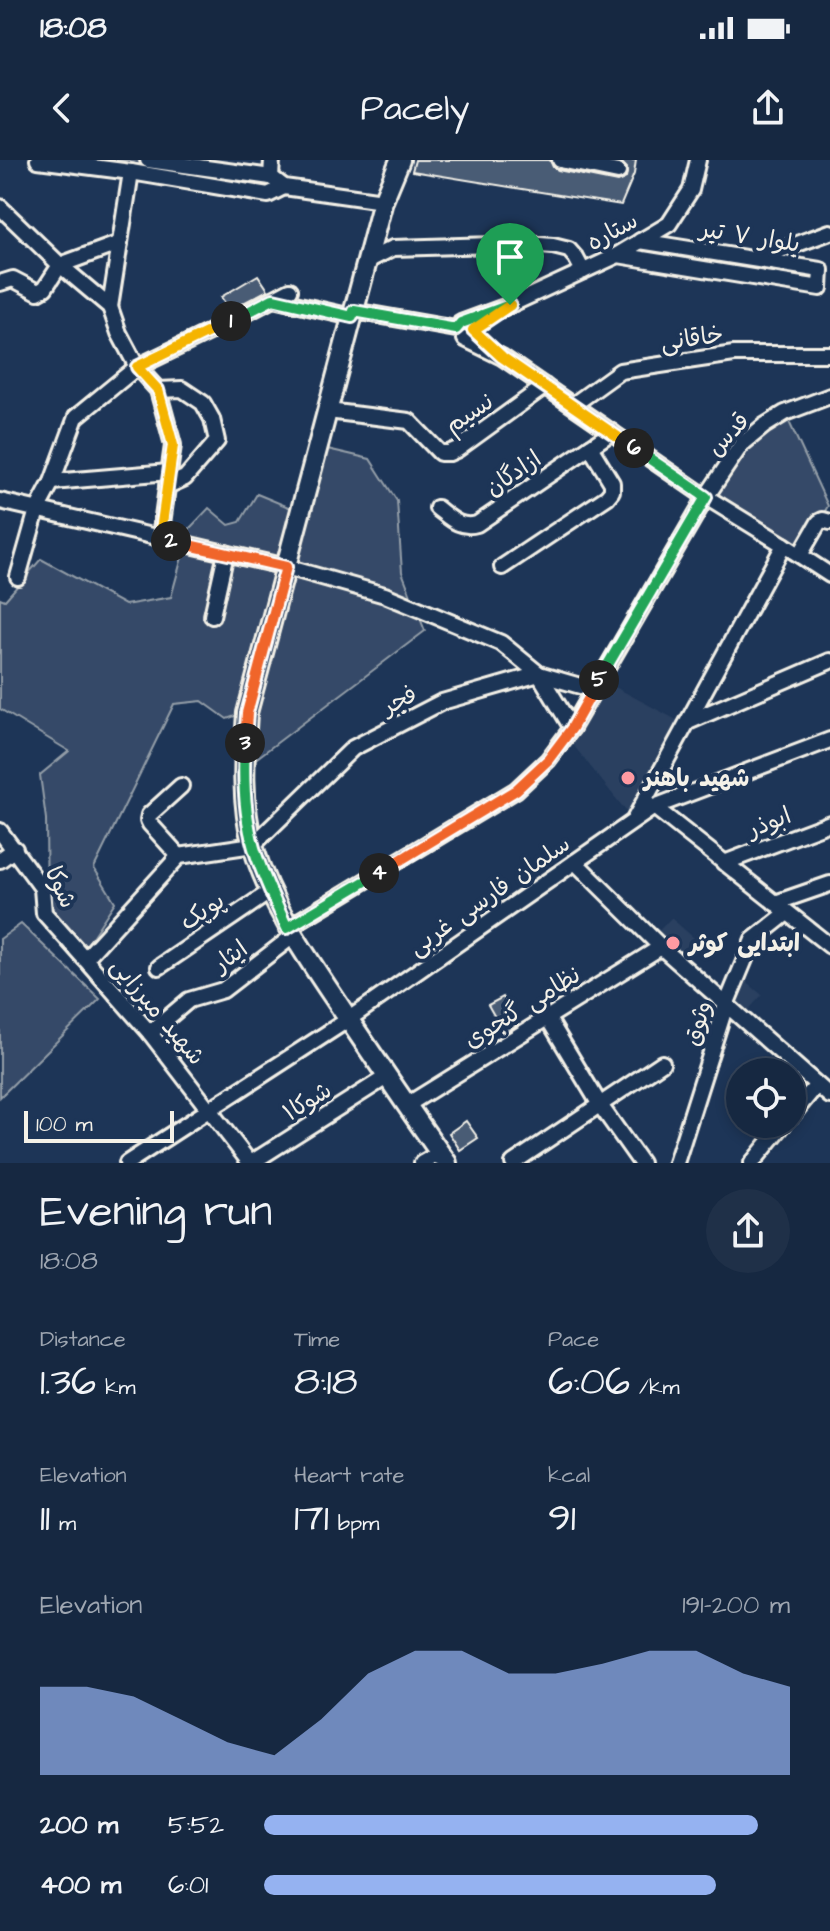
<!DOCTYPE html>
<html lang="en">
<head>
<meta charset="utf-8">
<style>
  body { margin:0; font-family:"Architects Daughter","Playpen Sans Arabic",sans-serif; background:#1f3048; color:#f1f3f6; height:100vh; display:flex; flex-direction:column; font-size:30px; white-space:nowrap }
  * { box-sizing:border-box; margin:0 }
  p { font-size:26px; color:#9ea6b1 }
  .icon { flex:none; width:44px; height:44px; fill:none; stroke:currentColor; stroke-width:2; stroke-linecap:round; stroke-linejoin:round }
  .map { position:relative; height:1003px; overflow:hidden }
  .details { display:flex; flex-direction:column; background:#162841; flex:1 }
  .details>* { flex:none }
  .controls { position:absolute; left:726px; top:898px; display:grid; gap:16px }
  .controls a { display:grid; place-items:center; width:80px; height:80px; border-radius:50%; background:#162841; box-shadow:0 4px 12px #0003,0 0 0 2px #35445a; font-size:40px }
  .scale { position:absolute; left:24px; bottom:20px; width:150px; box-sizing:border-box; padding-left:8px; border:4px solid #f4f1e8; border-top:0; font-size:22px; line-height:28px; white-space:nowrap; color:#f4f1e8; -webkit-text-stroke:6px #1d3557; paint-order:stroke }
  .pin { position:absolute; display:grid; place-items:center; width:68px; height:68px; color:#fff; margin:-82px -34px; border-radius:50% 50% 50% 0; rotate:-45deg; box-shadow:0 0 8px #0007 }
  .pin .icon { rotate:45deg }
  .km { position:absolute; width:40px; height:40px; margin:-20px; border-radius:50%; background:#222; color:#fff; font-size:22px; line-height:40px; text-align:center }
  .round { display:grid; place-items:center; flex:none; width:84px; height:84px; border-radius:42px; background:#1f3048 }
  .overview { display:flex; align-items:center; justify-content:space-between; height:136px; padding:0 40px }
  h1 { font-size:44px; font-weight:600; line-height:60px }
  .metrics { display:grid; grid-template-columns:repeat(3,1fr); gap:12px; height:136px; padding:8px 40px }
  .metrics div { display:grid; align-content:center }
  .metrics b { font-size:40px; font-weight:600 }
  .metrics small { font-size:22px; font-weight:400 }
  .metrics p { font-size:22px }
  .chart { height:224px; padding:16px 40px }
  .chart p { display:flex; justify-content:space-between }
  .chart svg { width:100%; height:144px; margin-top:8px; fill:#95b2f1; opacity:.7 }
  ul { padding:0 40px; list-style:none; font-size:26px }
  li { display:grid; grid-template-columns:128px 96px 1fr; align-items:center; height:60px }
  li i { height:20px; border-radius:10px; background:#95b2f1 }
  .status { display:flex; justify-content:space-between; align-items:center; height:56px; padding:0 40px; background:#162841; direction:ltr }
  .status svg { height:22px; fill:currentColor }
  header { display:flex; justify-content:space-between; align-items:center; height:104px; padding:0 40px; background:#162841; font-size:36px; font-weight:600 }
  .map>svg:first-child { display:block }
</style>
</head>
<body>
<div class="status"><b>18:08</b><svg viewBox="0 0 49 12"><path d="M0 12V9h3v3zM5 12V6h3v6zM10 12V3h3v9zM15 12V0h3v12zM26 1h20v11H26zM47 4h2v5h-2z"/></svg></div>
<header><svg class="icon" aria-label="back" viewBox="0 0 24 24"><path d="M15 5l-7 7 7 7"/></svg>Pacely<svg class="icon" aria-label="share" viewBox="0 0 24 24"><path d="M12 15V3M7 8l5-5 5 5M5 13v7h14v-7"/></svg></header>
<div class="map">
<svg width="830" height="1003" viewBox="0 0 830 1003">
  <rect width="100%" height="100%" fill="#1d3557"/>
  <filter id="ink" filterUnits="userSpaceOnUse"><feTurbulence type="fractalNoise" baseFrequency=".0125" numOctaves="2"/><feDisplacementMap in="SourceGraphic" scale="16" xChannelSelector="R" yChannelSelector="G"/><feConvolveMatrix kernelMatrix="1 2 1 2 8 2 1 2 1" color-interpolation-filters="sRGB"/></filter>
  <g filter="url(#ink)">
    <!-- built -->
    <g fill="#2a4060">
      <path d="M600,519L686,565L634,661L566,576Z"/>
      <path d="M671,758L694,778L675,799L652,778Z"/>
      <path d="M738,815L762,835L741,858L726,844Z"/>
    </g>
    <!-- green -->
    <g fill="#354a67" stroke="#949ea8" stroke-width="2">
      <path d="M43,0H146L279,18L262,30Z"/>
      <path d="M637,84L812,111L810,126L618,95Z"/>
      <path d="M785,253L828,346L799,395L706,337L741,285Z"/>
      <path d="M319,287L370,299L397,341L402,412L425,471L253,601L248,553Z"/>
      <path d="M257,334L296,350L243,553L227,559L202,541L174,544L94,708L115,742L84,789L47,755L46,659L40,615L69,591L0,549V438L5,440L41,399L125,445L171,437L190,368L209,348L229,365L240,362Z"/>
      <path d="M21,764L100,839L0,937V779Z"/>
    </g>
    <!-- building -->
    <g fill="#485b74" stroke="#f4f1e8" stroke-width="2">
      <path d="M415,0H550L553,7L558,10L617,22L626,18L627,8L621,2L609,0H636L634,14L621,45L412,11Z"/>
      <path d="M258,115L268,130L230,150L221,137Z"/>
      <path d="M503,837L518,864L504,873L488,845Z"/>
      <path d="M466,961L478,978L460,990L449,973Z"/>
    </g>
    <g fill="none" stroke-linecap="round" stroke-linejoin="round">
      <!-- minor casing -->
      <g stroke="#f4f1e8" stroke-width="20">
        <g id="minor">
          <path d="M38,0L131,12L268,35L284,27"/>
          <path d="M148,0L271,17L284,27L383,41"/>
          <path d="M560,0L618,12"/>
          <path d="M271,17L272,0"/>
          <path d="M0,47L60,105L110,147L119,173L137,207L158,230L173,285L160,378"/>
          <path d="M618,95L820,128L821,110L640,81"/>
          <path d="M759,98L830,72"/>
          <path d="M367,101L393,88L526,84L553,86L569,90L576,98L583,111"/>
          <path d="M0,123L13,119L38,132L45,128L60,105L120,83"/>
          <path d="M273,139L352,157"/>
          <path d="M110,147L131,12"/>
          <path d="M354,151L456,169"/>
          <path d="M461,163L510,145L614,97L669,64L691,30L698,0"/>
          <path d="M465,179L502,197L706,337L784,385L830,415"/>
          <path d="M158,230L182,229L203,243L212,259L217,281L185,318L167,326"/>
          <path d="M573,245L620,211L734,194H830"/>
          <path d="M328,251L409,261L440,293H449L458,289L545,226"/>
          <path d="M52,322L169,312"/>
          <path d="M0,341L286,407L385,435L501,483L539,514L594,530"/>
          <path d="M437,348C450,358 460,369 477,364L612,272"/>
          <path d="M800,395L819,362L823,360L830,362"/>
          <path d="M502,407L607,337L612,331V323L590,287"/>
          <path d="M18,417L37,350L52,322L76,257L137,207L220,167L290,130"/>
          <path d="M212,456L226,393"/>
          <path d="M539,514L572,568"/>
          <path d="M688,562L830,501"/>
          <path d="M654,647L830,786"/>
          <path d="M635,658L784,385"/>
          <path d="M0,671L42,728L44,753L85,799"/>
          <path d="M179,696L150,664L148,660L149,655L181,626"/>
          <path d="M0,700L15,689"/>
          <path d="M575,702L661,787L830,936"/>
          <path d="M724,703L830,663"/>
          <path d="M775,743L830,724"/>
          <path d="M287,768L516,630L548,600L572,568L706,337L741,285L764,266L785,253L830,236"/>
          <path d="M159,807L271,731"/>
          <path d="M547,857L600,945L641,1003"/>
          <path d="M150,873L189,840L223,830L293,776"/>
          <path d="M407,945L661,787"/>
          <path d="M792,955L816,926"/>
          <path d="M127,1003L349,859L654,647L830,580"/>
          <path d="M250,1003L150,873L85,799L179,696L253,685L353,588L442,542L539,514"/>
          <path d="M251,1003L388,916"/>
          <path d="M422,1003L440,993"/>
          <path d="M513,1003L662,903"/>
          <path d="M676,1003L726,845L753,780L787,753"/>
          <path d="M752,1003L784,964"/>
        </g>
      </g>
      <!-- major casing -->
      <g stroke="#f4f1e8" stroke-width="24">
        <path id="major" d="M400,0L383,41L247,553C244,598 241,643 253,686C272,750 311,803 347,857C380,906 413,955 447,1003"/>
      </g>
      <!-- minor -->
      <use href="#minor" stroke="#1d3557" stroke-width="14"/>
      <!-- major -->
      <use href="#major" stroke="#1d3557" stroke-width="18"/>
    </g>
  </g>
  <g fill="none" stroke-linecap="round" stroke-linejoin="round" filter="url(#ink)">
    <!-- split-1 casing -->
    <g stroke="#fff" stroke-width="16">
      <path id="split-1" d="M231,161L273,139L352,157L354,151L456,169L461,163L510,145"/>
    </g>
    <!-- split-2 casing -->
    <g stroke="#fff" stroke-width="16">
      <path id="split-2" d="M171,381L160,378L173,285L158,230L137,207L231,161"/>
    </g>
    <!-- split-3 casing -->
    <g stroke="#fff" stroke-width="16">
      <path id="split-3" d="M171,381L286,407L247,553L245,583"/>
    </g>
    <!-- split-4 casing -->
    <g stroke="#fff" stroke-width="16">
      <path id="split-4" d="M245,583C243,618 244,654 254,688C262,715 275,741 287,768L379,713"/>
    </g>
    <!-- split-5 casing -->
    <g stroke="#fff" stroke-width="16">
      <path id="split-5" d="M379,713L516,630L548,600L572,568L599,520"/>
    </g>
    <!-- split-6 casing -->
    <g stroke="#fff" stroke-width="16">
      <path id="split-6" d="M599,520L706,337L634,288"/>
    </g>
    <!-- split-7 casing -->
    <g stroke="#fff" stroke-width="16">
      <path id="split-7" d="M510,145L473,170L502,197L634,288"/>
    </g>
    <!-- split-1 -->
    <use href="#split-1" stroke="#22a559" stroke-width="10"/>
    <!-- split-2 -->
    <use href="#split-2" stroke="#f5b400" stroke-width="10"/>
    <!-- split-3 -->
    <use href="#split-3" stroke="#f0652b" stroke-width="10"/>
    <!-- split-4 -->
    <use href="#split-4" stroke="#22a559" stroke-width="10"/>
    <!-- split-5 -->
    <use href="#split-5" stroke="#f0652b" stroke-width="10"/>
    <!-- split-6 -->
    <use href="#split-6" stroke="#22a559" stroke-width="10"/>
    <!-- split-7 -->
    <use href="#split-7" stroke="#f5b400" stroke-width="10"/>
  </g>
  <!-- markers -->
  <g fill="#ff9aa2" stroke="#1d3557" stroke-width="3">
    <circle cx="628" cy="618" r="8"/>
    <circle cx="673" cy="783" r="8"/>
  </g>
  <g text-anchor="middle" stroke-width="8" stroke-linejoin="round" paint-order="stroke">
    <!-- street labels -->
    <g font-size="24" fill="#f4f1e8" stroke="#1d3557">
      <text transform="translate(612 71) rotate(-29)" y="8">ستاره</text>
      <text transform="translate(750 76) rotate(9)" y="8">بلوار ۷ تیر</text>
      <text transform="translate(692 178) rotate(-8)" y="8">خاقانی</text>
      <text transform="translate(469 253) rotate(-34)" y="8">نسیم</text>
      <text transform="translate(728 274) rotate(-47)" y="8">قدس</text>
      <text transform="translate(513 313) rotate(-34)" y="8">ازادگان</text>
      <text transform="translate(399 540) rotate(-27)" y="8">فجر</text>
      <text transform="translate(769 662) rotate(-21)" y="8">ابوذر</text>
      <text transform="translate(61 727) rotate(65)" y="8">شوکا</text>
      <text transform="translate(489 735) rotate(-35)" y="8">سلمان فارسی غربی</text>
      <text transform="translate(202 751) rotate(-34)" y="8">پوپک</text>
      <text transform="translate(230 796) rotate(-36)" y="8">ایثار</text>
      <text transform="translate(522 847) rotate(-32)" y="8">نظامی گنجوی</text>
      <text transform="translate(158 851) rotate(50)" y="8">شهید میرزایی</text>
      <text transform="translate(697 863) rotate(-72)" y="8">وثوق</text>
      <text transform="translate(307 941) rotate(-32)" y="8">شوکا۱</text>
    </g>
    <!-- poi labels -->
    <g font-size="24" font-weight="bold" fill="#f4f1e8" stroke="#1d3557" text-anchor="start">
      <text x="644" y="626">شهید باهنر</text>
      <text x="689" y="791">ابتدایی کوثر</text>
    </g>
  </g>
</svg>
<div class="controls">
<a><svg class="icon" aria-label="locate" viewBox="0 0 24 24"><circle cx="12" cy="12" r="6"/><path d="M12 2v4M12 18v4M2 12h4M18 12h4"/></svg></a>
</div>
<div class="scale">100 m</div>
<div class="pin" style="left:510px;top:145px;background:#1e9e55"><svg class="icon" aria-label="arrive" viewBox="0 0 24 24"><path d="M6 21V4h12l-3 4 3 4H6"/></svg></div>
<b class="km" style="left:231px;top:161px">1</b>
<b class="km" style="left:171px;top:381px">2</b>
<b class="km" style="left:245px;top:583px">3</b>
<b class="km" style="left:379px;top:713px">4</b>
<b class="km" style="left:599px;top:520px">5</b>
<b class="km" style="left:634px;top:288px">6</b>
</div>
<section class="details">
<div class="overview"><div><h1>Evening run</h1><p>18:08</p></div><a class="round"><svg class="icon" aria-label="share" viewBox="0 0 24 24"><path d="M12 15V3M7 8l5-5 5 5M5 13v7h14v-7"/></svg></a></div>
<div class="metrics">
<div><p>Distance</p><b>1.36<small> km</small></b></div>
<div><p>Time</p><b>8:18</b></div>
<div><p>Pace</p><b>6:06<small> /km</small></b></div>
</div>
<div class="metrics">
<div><p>Elevation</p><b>11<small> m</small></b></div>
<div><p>Heart rate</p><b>171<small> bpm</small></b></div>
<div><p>kcal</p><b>91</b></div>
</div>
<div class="chart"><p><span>Elevation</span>191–200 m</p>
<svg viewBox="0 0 160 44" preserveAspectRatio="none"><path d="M0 44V17L10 17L20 20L30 27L40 34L50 38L60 27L70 13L80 6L90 6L100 13L110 13L120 10L130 6L140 6L150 13L160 17V44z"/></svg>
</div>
<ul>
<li><b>200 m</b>5:52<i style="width:94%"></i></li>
<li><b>400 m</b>6:01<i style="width:86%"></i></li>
</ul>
</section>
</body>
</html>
